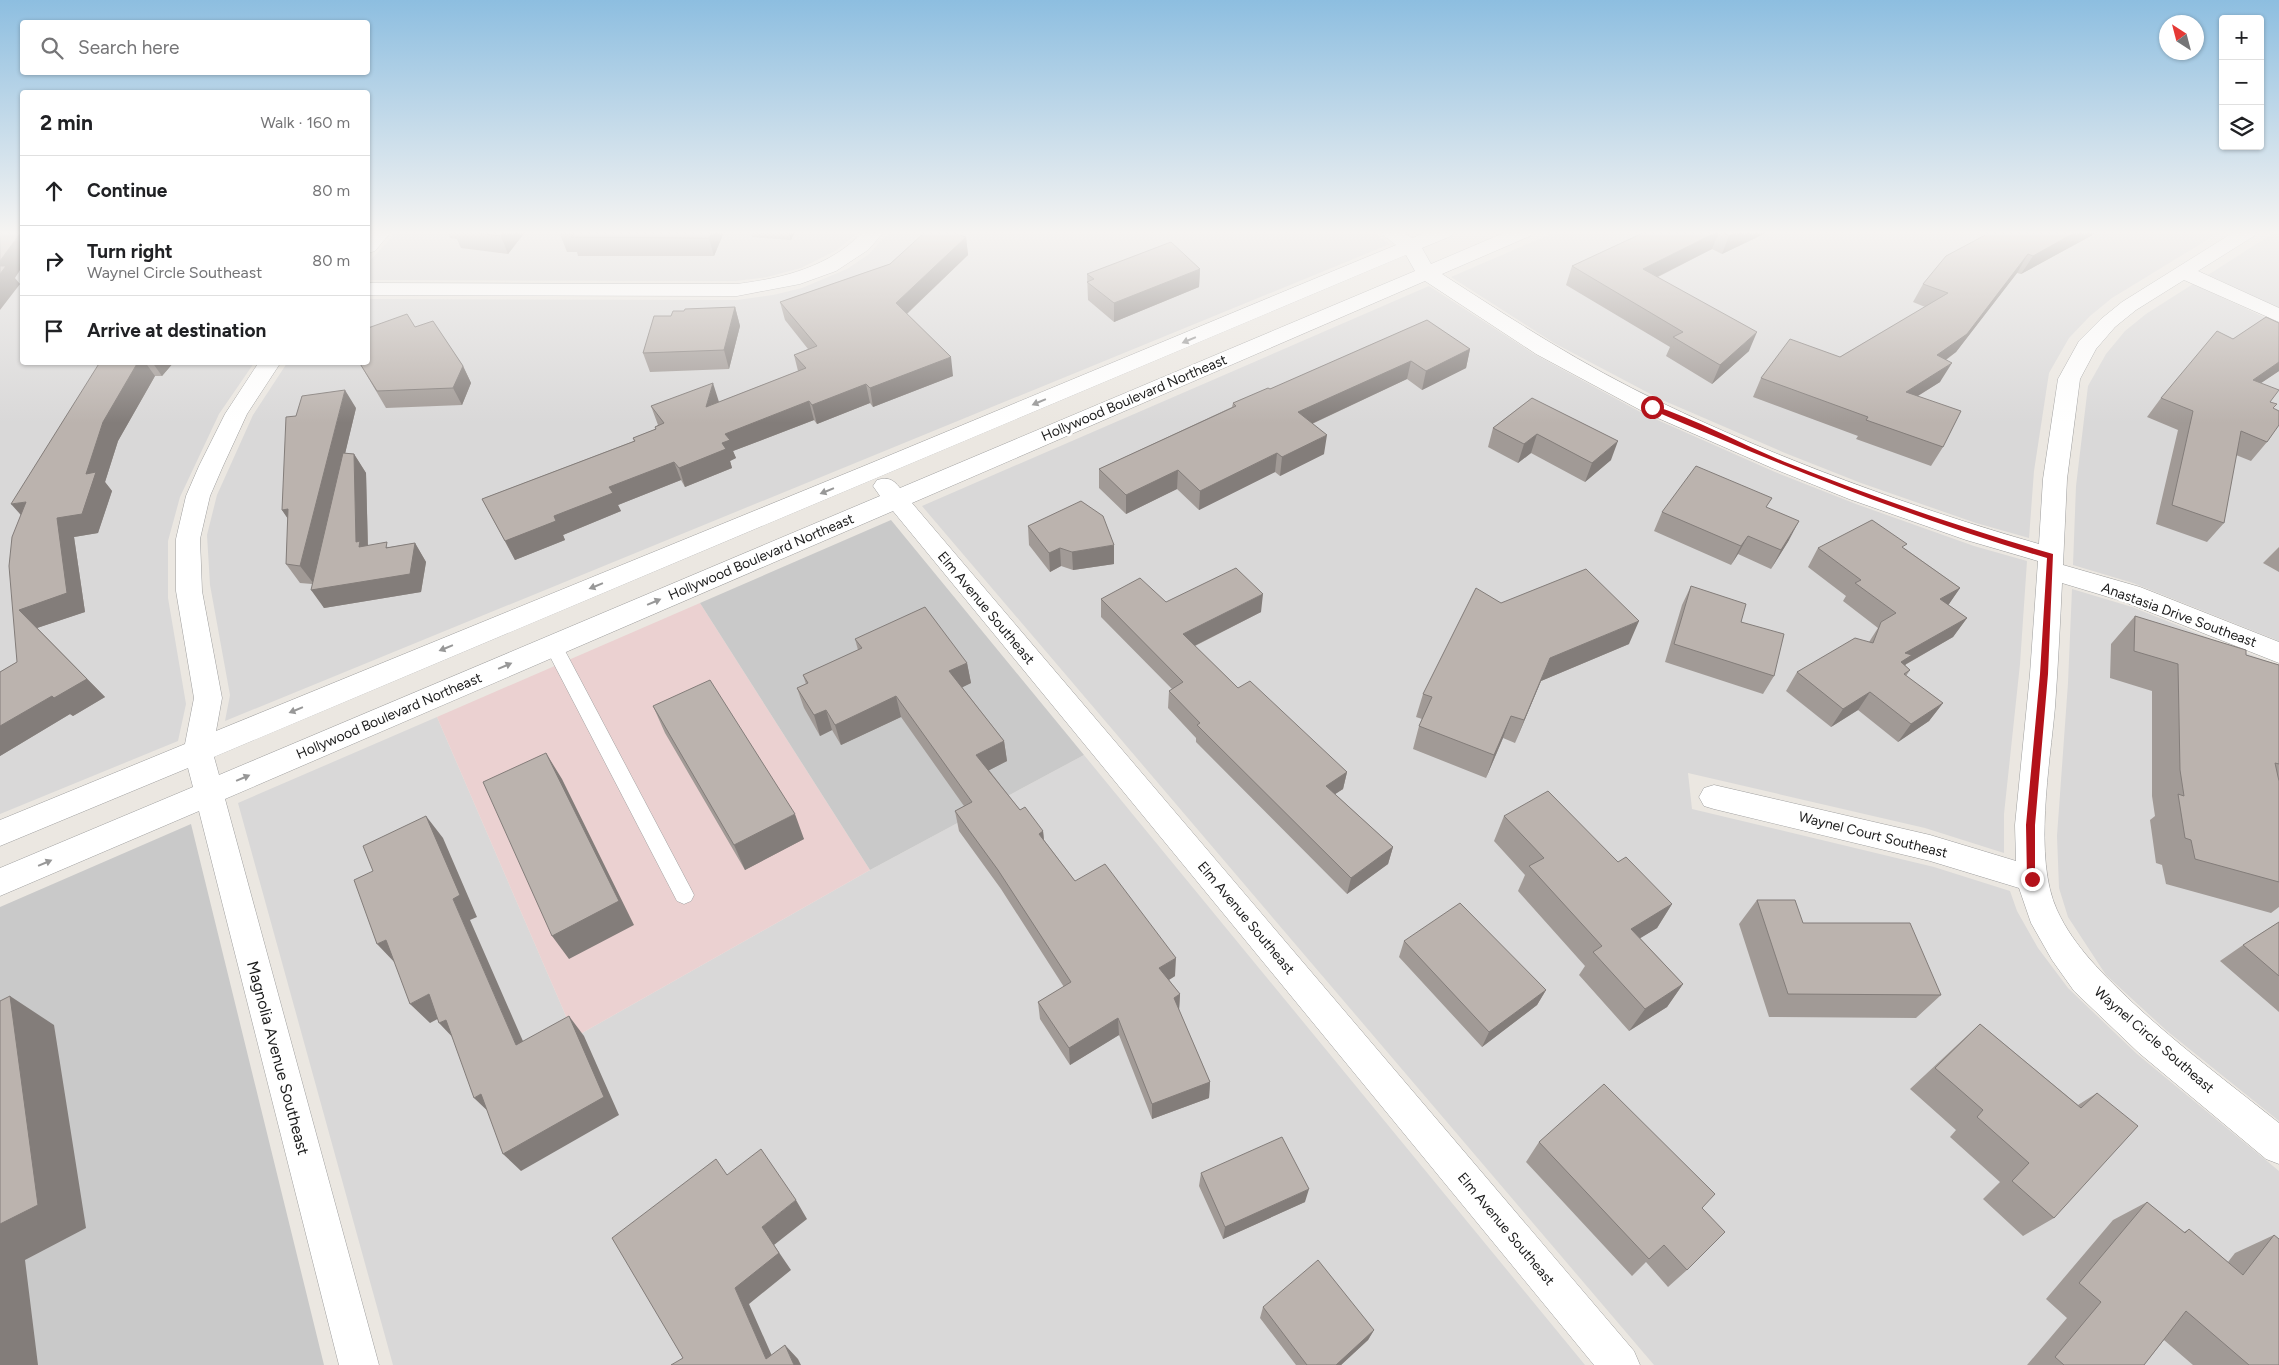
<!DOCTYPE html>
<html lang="en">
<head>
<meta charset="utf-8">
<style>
  body { margin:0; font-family:Figtree,sans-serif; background:#f2f2f2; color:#202124 }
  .controls { position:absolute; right:15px; top:15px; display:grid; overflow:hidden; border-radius:5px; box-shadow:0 1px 4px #0004 }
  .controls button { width:45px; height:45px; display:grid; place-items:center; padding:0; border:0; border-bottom:1px solid #e0e0e0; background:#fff; color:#202124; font:25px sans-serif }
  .compass { position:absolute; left:2159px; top:15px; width:45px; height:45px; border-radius:50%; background:#fff; box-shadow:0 1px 4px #0004; rotate:324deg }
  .stop { position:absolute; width:15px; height:15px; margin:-11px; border:4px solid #b3121a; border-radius:50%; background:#fff }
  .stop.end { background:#b3121a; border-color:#fff; box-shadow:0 1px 5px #0008 }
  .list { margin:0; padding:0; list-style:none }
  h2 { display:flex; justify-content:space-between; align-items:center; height:65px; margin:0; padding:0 20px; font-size:21px }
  h2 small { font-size:16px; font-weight:400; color:#757577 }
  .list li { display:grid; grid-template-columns:32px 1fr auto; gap:15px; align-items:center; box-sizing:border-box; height:70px; padding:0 20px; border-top:1px solid #e0e0e0 }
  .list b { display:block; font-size:19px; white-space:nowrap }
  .list p { margin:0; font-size:16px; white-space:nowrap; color:#757577 }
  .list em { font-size:16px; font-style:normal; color:#757577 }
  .icon { flex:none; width:28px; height:28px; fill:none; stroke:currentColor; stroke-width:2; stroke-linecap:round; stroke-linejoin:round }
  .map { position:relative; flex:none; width:2279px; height:1365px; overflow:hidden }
  .search { position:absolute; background:#fff; box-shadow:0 1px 4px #0004; left:20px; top:20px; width:350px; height:55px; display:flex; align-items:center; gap:12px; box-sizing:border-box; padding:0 18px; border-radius:5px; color:#757577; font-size:19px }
  .panel { position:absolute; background:#fff; box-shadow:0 1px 4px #0004; left:20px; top:90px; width:350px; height:275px; border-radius:5px }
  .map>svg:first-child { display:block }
  .residential { fill:#d9d8d8 }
  .commercial { fill:#ebd1d1 }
  .religious { fill:#c9c9c9 }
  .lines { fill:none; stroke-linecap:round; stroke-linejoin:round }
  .service-casing { stroke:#9f9f9f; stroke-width:1 }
  .minor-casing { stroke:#9f9f9f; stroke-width:1 }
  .service { fill:#fff; fill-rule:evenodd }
  .minor { fill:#fff; fill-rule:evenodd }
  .wall { fill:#a19a96 }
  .shaded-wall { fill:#837d7a }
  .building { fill:#bbb3ae; stroke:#837d7a }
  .oneway { fill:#989898 }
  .route { fill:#b3121a }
  .labels { text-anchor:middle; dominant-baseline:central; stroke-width:5; stroke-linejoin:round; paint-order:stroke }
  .street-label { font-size:14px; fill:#1b1b1b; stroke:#fff }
  .near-street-label { font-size:16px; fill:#1b1b1b; stroke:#fff }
</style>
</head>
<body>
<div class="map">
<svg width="2279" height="1365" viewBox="0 0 2279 1365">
  <rect width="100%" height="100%" fill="#ebe7e1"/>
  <path class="residential" d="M0,232H22V362L254,363L219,414L180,497L168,541V598L186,704L178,741L0,814Z
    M396,232H858L837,250L801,268L767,277L736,281L368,280V263Z
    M889,232H1373L1390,244L225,721L230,695L210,585L207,535L217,495L253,415L287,363L368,362V299L737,300L773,295L802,288L847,269L869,254Z
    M1555,232H2220L2112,298L2090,316L2069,338L2049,373L2034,471L2029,538L1976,523L1861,483L1785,453L1660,399L1554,343L1451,277Z
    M2275,232H2279V308L2208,275Z
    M2193,284L2279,324V641L2133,583L2073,565L2076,486L2088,386L2106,354L2125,331L2146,314Z
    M1429,286L1534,354L1644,414L1775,472L1856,504L1974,546L2027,561L2020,664L2004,814V853L1925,828L1688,773L1692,809L1934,867L2010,891L2017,911L2038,948L2068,988L2137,1054L2279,1171V1365H1654L922,506Z
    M2072,589L2132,607L2279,666V1121L2167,1031L2106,975L2068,917L2059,888L2057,836L2068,683Z
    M437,717L575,1037L870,870L1084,755L1585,1365H393L238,803Z"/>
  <path class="commercial" d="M700,603L870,870L575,1037L437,717Z"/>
  <path class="religious" d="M891,520L1084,755L870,870L700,603Z
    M191,824L324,1365H0V907Z"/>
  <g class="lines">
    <defs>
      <path id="service" d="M553,639L559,640L562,645L691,889L694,895L691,901L684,904L677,901L544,645L547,640Z"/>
      <path id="minor" d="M371,232H391L375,251L368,253V236Z
        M863,232H884L868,250L836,271L800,284L737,296L368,295V283L737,284C784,278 829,267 863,232Z
        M1379,232H1402L1412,238L1427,232H1454L1451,236L1422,248L1431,264L1506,232H1533L1530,236L1442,274C1513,320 1584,366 1660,402C1781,460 1910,507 2039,544L2043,479L2058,379L2079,341L2101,319L2122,302L2234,232H2257L2254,236L2198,271L2279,308V322L2184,280L2136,310L2115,327L2096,349L2080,379L2067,479L2063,565L2140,587L2279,642V663L2122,601L2062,583C2060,624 2058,666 2055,707C2050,764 2033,858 2057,910C2074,947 2104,975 2133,1003C2179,1046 2230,1084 2279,1123V1164L2266,1159L2139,1053L2074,991L2052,960L2031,923L2019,888L1930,861L1714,809L1704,806L1699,797L1704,788L1714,785L1930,835L2016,861L2015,825L2030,674L2038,561L1966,540L1849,499L1772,468L1644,412L1536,354L1425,281L912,503L1634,1351L1640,1365H1594L893,511L225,799L379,1365H339L199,811L0,896V868L193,787L188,768L0,846V820L185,744L194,698L176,591V539L186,496L199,466L225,414L259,362H281L247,414L223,466L210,496L200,539L202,591L222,698L216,731L864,466L1396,245ZM1406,255L1415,271L900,488C893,479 888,477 877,480L873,486L880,496L219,775L214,757Z"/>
    </defs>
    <use href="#service" class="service-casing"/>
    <use href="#minor" class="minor-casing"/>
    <use href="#service" class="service"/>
    <use href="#minor" class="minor"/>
  </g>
  <path class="wall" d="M448,232H525L508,254L461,248L457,239L450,238Z
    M724,232L714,256H578L577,252H567L560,234Z
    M751,232H795L791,240L752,237Z
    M1645,232H1768L1722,254L1712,249L1658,277L1749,351L1712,384L1666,356L1670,347L1566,285L1572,266Z
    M1991,232H2098L2021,274L2017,273L1956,352L1946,360L1940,382L1918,396L1943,447L1931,466L1856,439L1858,436L1753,397L1761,378L1840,357L1925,307L1913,302L1923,284Z
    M966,237L968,255L907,314L953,376L873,407L870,403L817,424L814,420L733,451L736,458L730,461L732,468L685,487L681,480L618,505L621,511L563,535L565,540L515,560L482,499L634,441L633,438L656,429L655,427L658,425L651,406L719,402L798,371L794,355L808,349L785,320L780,302L890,264Z
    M1200,269L1199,287L1114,322L1088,300L1087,274Z
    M735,307L740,326L729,369L650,372L643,353L671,316L684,311Z
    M2279,323V371L2261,383L2273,408L2267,442L2251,461L2236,455L2224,523L2207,542L2156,524L2178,430L2147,417L2161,398L2233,339Z
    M415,327L463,366L471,383L462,405L386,408L359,362H368Z
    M1470,349L1466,368L1422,390L1407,379L1312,424L1324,454L1280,476L1275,472L1199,510L1177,489L1126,514L1099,488V469L1232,407L1233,403L1270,389Z
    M100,362H174L162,376H155L118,441L105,482L112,491L98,533L74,537L85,612L37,628L105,697L73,716L70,714L0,756V672L17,662Z
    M1532,398L1611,460L1585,482L1531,453L1518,463L1488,447L1493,428Z
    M356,408L345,453L354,454L366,473L368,546L390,547L415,543L426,562L421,592L324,608L312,584L300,583L286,564L288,519L282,510Z
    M1767,508L1789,540L1771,569L1738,554L1731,565L1654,531L1662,512Z
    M1028,526L1114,564L1073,570L1061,566L1050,572L1029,545Z
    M2279,547V572L2263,563Z
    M1818,548H1904L1960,588L1948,605L1967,618L1953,637L1905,665L1910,670L1906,676L1943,703L1929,721L1898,742L1858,710L1831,727L1786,691L1797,672L1869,642L1878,628L1843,601L1846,596L1808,567Z
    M1691,586L1741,622L1774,676L1763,694L1665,662L1682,605Z
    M1101,599L1261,612L1195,646L1238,688L1347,772L1343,789L1335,794L1393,847L1388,864L1347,894L1196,742V738L1168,708L1169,691L1172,689L1101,617Z
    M1501,603L1629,644L1541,681L1515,743L1503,738L1486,778L1413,749L1419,726L1422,719L1416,717L1423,694Z
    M2135,616L2246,655L2279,665V907L2271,913L2166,884L2162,865L2156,863L2150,820L2155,816L2152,796V691L2110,678L2111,644Z
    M855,639L967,663L971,683L962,687L1004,741L1007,761L989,770L1020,810L1043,831L1044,840L1075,881L1175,976L1169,980L1180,994L1179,1010L1210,1082L1209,1098L1152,1119L1119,1035L1070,1065L1040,1019L1038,1002L1064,987L1001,889L959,831L955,811L964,806L901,717L841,745L832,730L820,736L804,708L797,688L806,684L803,675L858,650Z
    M653,706L804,839L745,870L665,733Z
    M1504,816L1618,862L1672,904L1657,928L1640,938L1683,984L1667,1007L1629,1031L1579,975L1585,966L1518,891L1525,875L1494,841Z
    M1757,900L1941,995L1916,1018L1769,1017L1739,924Z
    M2279,922V1012L2220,961L2243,945Z
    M1404,941L1546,990L1537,1005L1482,1047L1399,957Z
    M1980,1024L2078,1105L2097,1093L2054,1218L2023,1236L1983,1199L2000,1182L1950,1137L1956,1130L1910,1089L1955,1047Z
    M1539,1142L1702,1208L1687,1270L1668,1287L1646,1262L1632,1276L1526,1162Z
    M1201,1173L1305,1202L1223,1239L1199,1186Z
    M2147,1202L2184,1232L2189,1229L2228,1262L2235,1253L2274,1235L2279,1365H2193L2164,1340L2144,1365H2027L2067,1318L2046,1299L2113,1220Z
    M1263,1307L1374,1330L1368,1340L1341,1365H1296L1260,1318Z"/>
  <path class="shaded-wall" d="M21,232H22V267L15,278L20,284L0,310V261Z
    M503,232H525L508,254L501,236Z
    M712,232H724L714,256L709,238Z
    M789,232H795L791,240Z
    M1717,232H1719L1712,249L1637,287L1643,269Z
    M1738,232H1768L1722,254L1729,236Z
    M2076,232H2098L2021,274L2033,256Z
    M966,237L968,255L899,321L896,303Z
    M2028,254L2017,273L1956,352L1926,374L1937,355Z
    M1200,269L1199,287L1114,322V303Z
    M735,307L740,326L729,369L724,350Z
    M1757,332L1749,351L1712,384L1720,365Z
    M1470,349L1466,368L1422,390L1426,371Z
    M951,357L953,376L873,407L870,388Z
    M1411,361L1407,379L1296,431L1298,412Z
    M138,362H145L155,376L118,441L105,482L112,491L98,533L74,537L85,612L37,628L105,697L73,716L70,714L0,756V726L52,696L19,610L57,518L86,474L103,422Z
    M152,362H174L162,376Z
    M2279,362V371L2237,399L2253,380Z
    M1952,363L1940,382L1895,410L1906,392Z
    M463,366L471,383L462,405L453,388Z
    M713,383L719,402L706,407Z
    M866,384L870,403L817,424L812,405Z
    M345,390L356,408L314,584L300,566Z
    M809,401L814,420L733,451L736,458L730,461L732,468L685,487L679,468L725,434Z
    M1537,434L1531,453L1518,463L1524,444Z
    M1327,435L1324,454L1280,476L1282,457Z
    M1618,441L1611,460L1585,482L1592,463Z
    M1277,453L1275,472L1199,510L1200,491Z
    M354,454L366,473L368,553L371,566L356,542Z
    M674,462L681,480L618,505L621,511L563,535L565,540L515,560L505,541L609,487Z
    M1178,470L1177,489L1126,514V495Z
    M26,502L28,523L11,504Z
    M288,509L295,529L282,510Z
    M1799,521L1789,540L1771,569L1781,550Z
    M1748,536L1738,554L1731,565L1741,546Z
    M415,543L426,562L421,592L324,608L311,590Z
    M1114,545V564L1073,570L1072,552Z
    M1060,548L1061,566L1050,572L1049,553Z
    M1960,588L1947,607L1940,599Z
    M1263,594L1261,612L1182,652L1183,634Z
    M1967,618L1953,637L1906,664L1899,674L1888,680L1905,653Z
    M1639,621L1629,644L1541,681L1515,743L1524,720L1550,658Z
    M967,663L971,683L953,692L949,671Z
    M1870,692L1858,710L1831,727L1843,709Z
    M896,696L901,717L841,745L835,725Z
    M1943,703L1929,721L1898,742L1911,724Z
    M826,710L832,730L820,736L814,715Z
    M1511,716L1503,738L1486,778L1494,755Z
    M1004,741L1007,761L980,775L976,755Z
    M546,753L562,779L634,925L569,959L552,936Z
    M1347,772L1343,789L1323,802L1326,786Z
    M795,814L804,839L745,870L734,845Z
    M426,816L443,838L477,917L470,920L533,1064L516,1045L453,899Z
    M1043,831L1045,851L1039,834Z
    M1393,847L1388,864L1347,894L1351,878Z
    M1672,904L1657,928L1616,953L1631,929Z
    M386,940L397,965L377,944Z
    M1176,958L1175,976L1159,986V968Z
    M1683,984L1667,1007L1629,1031L1645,1009Z
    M1546,990L1537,1005L1482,1047L1489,1032Z
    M429,994L447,1014L430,1023L410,1004Z
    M1180,994L1179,1011L1174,998Z
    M10,996L54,1025L86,1228L25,1260L38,1365H0V1224Z
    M569,1016L584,1036L619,1115L521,1171L503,1154Z
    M1118,1018L1119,1035L1070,1065L1069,1048Z
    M446,1020L458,1043L439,1023Z
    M1210,1082L1209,1098L1152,1119V1104Z
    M481,1094L493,1116L474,1098Z
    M1309,1189L1305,1202L1223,1239L1225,1227Z
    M796,1200L807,1219L774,1245L791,1270L749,1304L776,1365L766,1359L735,1288L762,1227Z
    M1374,1330L1368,1340L1341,1365H1336Z
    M785,1345L798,1359L801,1365H794Z"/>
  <path class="building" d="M0,232H21L0,261Z
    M470,232H503L501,236Z
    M561,232H712L709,238L571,237L574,234H560Z
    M925,232H951L966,237L896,303L951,357L870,388L866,384L812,405L809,401L725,434L730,440L722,443L726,449L679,468L674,462L609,487L613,493L554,516L556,521L505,541L482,499L635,441L633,438L656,429L655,427L664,423L651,406L713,383L706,407L806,368L794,355L817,346L780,302L890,264Z
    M1645,232H1717L1643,269L1757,332L1720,365L1673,337L1683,332L1572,266Z
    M1722,232H1738L1729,236Z
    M1991,232H2076L2033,256L2028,254L1967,334L1937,355L1952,363L1906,392L1961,411L1943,447L1866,420L1868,417L1761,378L1790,339L1840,357L1948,293L1923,284L1946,256Z
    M1171,242L1200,269L1114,303L1087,282L1094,279L1087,274Z
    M0,266H6L0,274Z
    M735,307L724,350L643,353L654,316H671L673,311H684L685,309Z
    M407,314L415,327L433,321L463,366L453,388L377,391L359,362H368V328Z
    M2266,317L2279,323V362L2253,380L2279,390L2270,402L2277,404L2273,408L2279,411V425L2267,442L2241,431L2224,523L2172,505L2193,411L2161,398L2217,331L2233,339Z
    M1427,320L1470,349L1426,371L1411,361L1298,412L1327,435L1282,457L1277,453L1200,491L1178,470L1126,495L1099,469L1236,406L1233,403L1268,388L1270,389Z
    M100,362H138L103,422L86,474L96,472L82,514L57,518L67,593L19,610L87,679L54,698L52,696L0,726V672L17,662L9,566L12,537L26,502L11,504Z
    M345,390L300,566L286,564L288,509L282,510L286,417L296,416L302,396Z
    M1532,398L1618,441L1592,463L1537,434L1524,444L1493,428Z
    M343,453L354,454L356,542L360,541L359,547L387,542L386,548L415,543L410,574L311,590Z
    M1696,466L1772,498L1766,507L1799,521L1781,550L1748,536L1741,546L1662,512Z
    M1081,501L1103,516L1114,545L1072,552L1060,548L1049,553L1028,526Z
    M1872,520L1907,544L1902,547L1960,588L1940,599L1967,618L1905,653L1912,655L1901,662L1910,670L1904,674L1943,703L1911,724L1870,692L1843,709L1797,672L1855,638L1873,643L1881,622L1896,613L1855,583L1861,580L1818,548Z
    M1236,568L1263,594L1183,634L1238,688L1250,681L1347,772L1326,786L1393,847L1351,878L1197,725L1200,723L1169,691L1183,682L1101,599L1140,578L1166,602Z
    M1586,569L1639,621L1550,658L1524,720L1511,716L1494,755L1419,726L1432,697L1423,694L1476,588L1501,603Z
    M1691,586L1746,604L1741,622L1784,634L1774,676L1674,644Z
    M925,607L967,663L949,671L1004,741L976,755L1020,810L1025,807L1043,831L1039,834L1075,881L1105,864L1176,958L1159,968L1180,994L1174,998L1210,1082L1152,1104L1118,1018L1069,1048L1038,1002L1071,982L998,870L955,811L972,802L896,696L835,725L826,710L814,715L797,688L808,683L803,675L862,648L855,639Z
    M2135,616L2246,650V655L2279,665V764L2275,763L2279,781V882L2195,859L2191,840L2185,838L2178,794L2184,796L2180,770L2178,664L2134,651Z
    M710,680L795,814L734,845L653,706Z
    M546,753L619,901L552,936L483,782Z
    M1548,791L1618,862L1626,857L1672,904L1631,929L1683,984L1645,1009L1593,952L1602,946L1529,866L1544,858L1504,816Z
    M426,816L460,895L453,899L516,1045L569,1016L604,1097L503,1154L481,1094L474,1098L446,1020L439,1023L429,994L410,1004L386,940L377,944L354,880L373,871L363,846Z
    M1757,900H1795L1803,923H1910L1941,995L1788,994Z
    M1460,903L1546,990L1489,1032L1404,941Z
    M2279,922V976L2243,945Z
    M10,996L38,1205L0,1224V1001Z
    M1980,1024L2081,1108L2097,1093L2138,1126L2054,1218L2012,1181L2029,1163L1977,1117L1983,1110L1935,1068Z
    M1604,1084L1715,1194L1702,1208L1725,1232L1687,1270L1664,1245L1649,1259L1539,1142Z
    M1282,1137L1309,1189L1225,1227L1201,1173Z
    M761,1149L796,1200L762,1227L779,1253L735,1288L766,1359L785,1345L794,1365H671L683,1358L612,1238L716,1159L727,1175Z
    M2147,1202L2185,1233L2189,1229L2243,1275L2274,1235L2279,1239V1365H2249L2186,1311L2144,1365H2064L2055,1357L2101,1302L2079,1283Z
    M1318,1260L1374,1330L1336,1365H1307L1263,1307Z"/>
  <defs><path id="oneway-solid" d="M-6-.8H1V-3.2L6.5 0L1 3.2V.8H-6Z" transform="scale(1.25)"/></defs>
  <g class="oneway">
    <use href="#oneway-solid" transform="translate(1189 340) rotate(157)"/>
    <use href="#oneway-solid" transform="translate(1039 402) rotate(157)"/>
    <use href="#oneway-solid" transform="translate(827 491) rotate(158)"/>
    <use href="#oneway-solid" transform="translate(596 586) rotate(158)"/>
    <use href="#oneway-solid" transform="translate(654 602) rotate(-23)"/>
    <use href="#oneway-solid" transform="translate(446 648) rotate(158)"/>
    <use href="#oneway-solid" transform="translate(505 666) rotate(-23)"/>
    <use href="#oneway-solid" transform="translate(296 710) rotate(158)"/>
    <use href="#oneway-solid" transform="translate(243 778) rotate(-23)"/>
    <use href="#oneway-solid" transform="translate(45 863) rotate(-23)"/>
  </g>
  <linearGradient id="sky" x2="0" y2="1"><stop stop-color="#8dbee0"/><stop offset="0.55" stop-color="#f6f4f2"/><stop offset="1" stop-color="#f6f4f2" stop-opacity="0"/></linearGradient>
  <rect width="2279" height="423" fill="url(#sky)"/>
  <path class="route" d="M1652,405C1698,420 1741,444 1785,462C1873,497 1962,528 2053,554L2048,674L2035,825V882H2028L2027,879L2026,825L2040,674L2047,558C1911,518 1780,465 1650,409V406Z"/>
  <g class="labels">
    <g class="street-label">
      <text transform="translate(1134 398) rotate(-23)">Hollywood Boulevard Northeast</text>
      <text transform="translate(761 557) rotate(-23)">Hollywood Boulevard Northeast</text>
      <text transform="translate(986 608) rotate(50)">Elm Avenue Southeast</text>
      <text transform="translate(2179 615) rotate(20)">Anastasia Drive Southeast</text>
      <text transform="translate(389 716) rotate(-23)">Hollywood Boulevard Northeast</text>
      <text transform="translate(1873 835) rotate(14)">Waynel Court Southeast</text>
      <text transform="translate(1246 918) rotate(50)">Elm Avenue Southeast</text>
      <text transform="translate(2154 1040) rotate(41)">Waynel Circle Southeast</text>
      <text transform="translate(1506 1229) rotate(50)">Elm Avenue Southeast</text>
    </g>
    <g class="near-street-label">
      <text transform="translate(278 1058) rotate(75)">Magnolia Avenue Southeast</text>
    </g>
  </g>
</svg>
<div class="controls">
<button>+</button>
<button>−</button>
<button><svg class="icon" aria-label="layers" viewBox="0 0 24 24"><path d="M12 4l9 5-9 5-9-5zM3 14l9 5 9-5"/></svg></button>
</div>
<svg class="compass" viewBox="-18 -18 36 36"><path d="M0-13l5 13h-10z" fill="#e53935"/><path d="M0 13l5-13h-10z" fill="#757577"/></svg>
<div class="stop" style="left:1652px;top:407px"></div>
<div class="stop end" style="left:2032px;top:879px"></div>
<div class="search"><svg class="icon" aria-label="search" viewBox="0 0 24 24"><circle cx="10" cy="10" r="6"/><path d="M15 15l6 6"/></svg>Search here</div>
<section class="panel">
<h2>2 min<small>Walk · 160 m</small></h2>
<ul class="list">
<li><svg class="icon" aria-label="ahead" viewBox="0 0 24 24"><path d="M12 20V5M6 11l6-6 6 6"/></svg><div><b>Continue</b></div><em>80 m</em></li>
<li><svg class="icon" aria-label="right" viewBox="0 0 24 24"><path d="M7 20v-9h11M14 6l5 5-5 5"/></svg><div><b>Turn right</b><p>Waynel Circle Southeast</p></div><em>80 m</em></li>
<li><svg class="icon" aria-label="arrive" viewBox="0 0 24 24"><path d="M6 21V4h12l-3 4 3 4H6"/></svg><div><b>Arrive at destination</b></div></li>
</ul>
</section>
</div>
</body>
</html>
